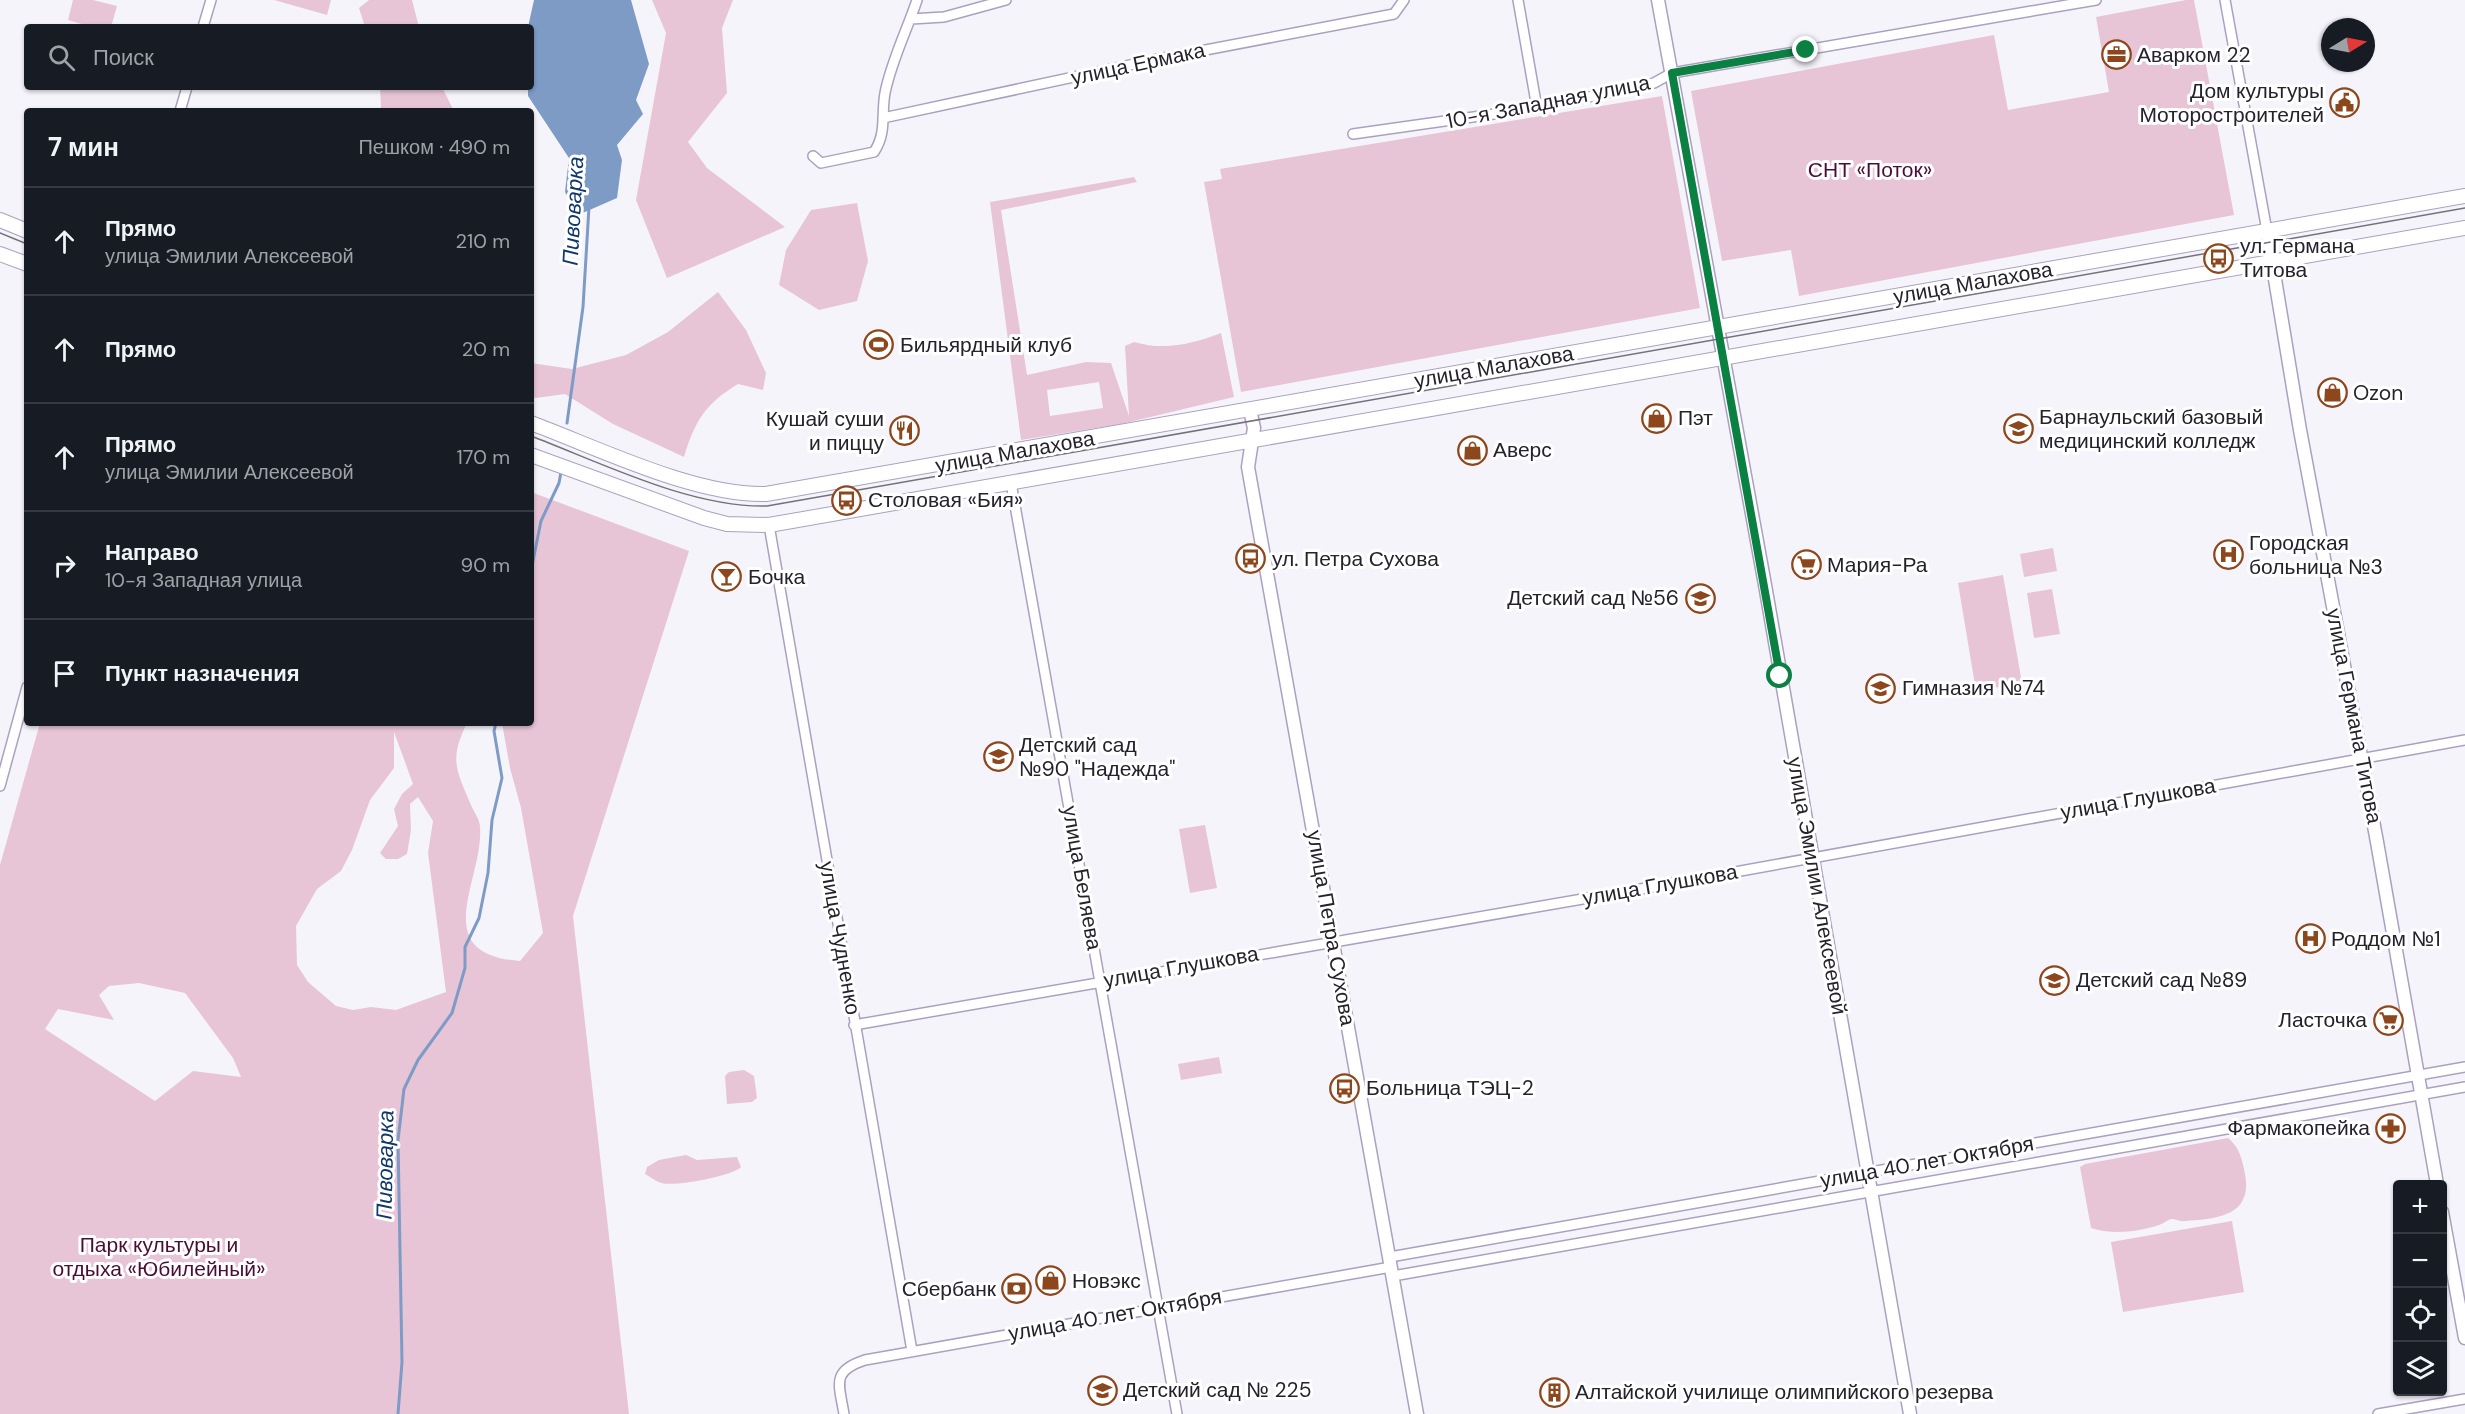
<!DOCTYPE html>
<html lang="ru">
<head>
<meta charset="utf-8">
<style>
  body { margin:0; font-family:"DM Sans",sans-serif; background:#20242c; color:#f1f3f6 }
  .controls { position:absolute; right:18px; bottom:18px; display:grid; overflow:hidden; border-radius:6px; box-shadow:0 2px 4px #0004 }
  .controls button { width:54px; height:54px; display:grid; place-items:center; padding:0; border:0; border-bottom:2px solid #363941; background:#171b24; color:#f1f3f6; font:30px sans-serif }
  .compass { position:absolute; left:2321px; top:18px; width:54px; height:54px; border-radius:50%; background:#171b24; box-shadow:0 2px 4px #0004; rotate:80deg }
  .stop { position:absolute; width:18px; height:18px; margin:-14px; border:4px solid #0b8043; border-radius:50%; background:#fff }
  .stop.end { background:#0b8043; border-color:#fff; box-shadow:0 2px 6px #0008 }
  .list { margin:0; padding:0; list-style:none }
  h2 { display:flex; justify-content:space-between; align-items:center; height:78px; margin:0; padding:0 24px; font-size:26px }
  h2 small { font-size:20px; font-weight:400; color:#9ea1a6 }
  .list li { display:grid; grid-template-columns:39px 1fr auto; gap:18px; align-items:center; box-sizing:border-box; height:108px; padding:0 24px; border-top:2px solid #363941 }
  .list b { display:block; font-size:22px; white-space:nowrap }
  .list p { margin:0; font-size:20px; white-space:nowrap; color:#9ea1a6 }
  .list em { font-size:20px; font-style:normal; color:#9ea1a6 }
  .icon { flex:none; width:33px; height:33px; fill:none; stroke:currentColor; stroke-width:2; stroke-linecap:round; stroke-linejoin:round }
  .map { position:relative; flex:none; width:2465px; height:1414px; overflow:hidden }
  .search { position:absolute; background:#171b24; box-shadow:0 2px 4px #0004; left:24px; top:24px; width:510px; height:66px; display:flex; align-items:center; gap:15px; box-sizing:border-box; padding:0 21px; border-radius:6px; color:#9ea1a6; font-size:22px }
  .panel { position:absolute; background:#171b24; box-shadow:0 2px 4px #0004; left:24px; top:108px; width:510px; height:618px; border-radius:6px }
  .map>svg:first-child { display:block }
  .green { fill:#e7c5d7; fill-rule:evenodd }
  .water { fill:#7e9bc6 }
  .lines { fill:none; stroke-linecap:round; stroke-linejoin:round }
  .stream { stroke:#7e9bc6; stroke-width:3 }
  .street-casing { stroke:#aba1bf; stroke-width:12 }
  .secondary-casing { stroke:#aba1bf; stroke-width:15 }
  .primary-casing { stroke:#aba1bf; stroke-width:16 }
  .street { stroke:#fff; stroke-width:9 }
  .secondary { stroke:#fff; stroke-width:12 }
  .primary { stroke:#fff; stroke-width:14 }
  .tram { stroke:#74717b; stroke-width:1.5 }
  .route { stroke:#0b8043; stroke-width:8 }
  .labels { text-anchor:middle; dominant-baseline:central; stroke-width:6; stroke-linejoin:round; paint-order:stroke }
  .poi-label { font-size:21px; fill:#25212d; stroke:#fff; text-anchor:start }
  .street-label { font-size:21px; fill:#25212d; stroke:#fff }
  .park-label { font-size:21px; fill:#490d36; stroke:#fff }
  .water-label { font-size:22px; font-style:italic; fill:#11386d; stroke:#fff }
</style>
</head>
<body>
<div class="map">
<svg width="2465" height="1414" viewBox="0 0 2465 1414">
  <rect width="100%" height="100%" fill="#f6f4fb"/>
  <path class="green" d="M73,0H93L117,6L111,27H92L68,20Z
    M274,0H331L327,15Z
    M369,0H412L419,27H365L359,8Z
    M652,0H733L722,28L727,93L688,142L707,168L785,227L667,278L636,200L666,33Z
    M2186,0H2194L2234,215L1799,296L1791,250L1722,261L1691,91L1994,35L2008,110L2109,92L2096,17Z
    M380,87H442L454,111H377L381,107Z
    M1662,96L1700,308L1241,392L1204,182L1222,179L1220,169Z
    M1134,177L1137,182L1001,210L1027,375L1086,362L1111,363L1129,416L1125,346L1134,342C1165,351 1192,344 1221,333L1234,397L1121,424L1021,440L990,202ZM1099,382L1103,408L1050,416L1047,390Z
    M857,203L868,261L857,301L819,310L779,285L786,250L811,210Z
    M718,292L746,330L766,373L763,390L738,384C705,404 695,421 684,457L613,424L565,394L536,398L531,396V363L572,369L626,355L668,332Z
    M531,492L689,551L573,916L629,1414H0V865L40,723H467C449,760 456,769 471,805C474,812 480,820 480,827C484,880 426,954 520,961L543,933L521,808L510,768L502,723H531ZM394,732L413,784L402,794L394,809L398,826L380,853L386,859H398L407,854L411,830L410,804L418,797L433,821L428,853L446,992L396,1010L371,1007L353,1010L336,1006L308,982L297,965L296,926L317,889L341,871L352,850L370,800L394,768ZM139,983L185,993L233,1058L241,1077L193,1071L155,1101L45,1029L58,1009L114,1020L99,995L109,986Z
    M2053,548L2057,571L2024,577L2020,554Z
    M2003,575L2022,683L1976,691L1958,583Z
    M2052,589L2060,634L2034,638L2027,593Z
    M1205,825L1217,888L1190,893L1179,829Z
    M1219,1057L1222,1073L1181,1080L1178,1064Z
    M744,1070L754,1076L757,1098L752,1102L727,1104L725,1076L729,1072Z
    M2228,1138C2240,1148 2242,1159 2245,1174C2253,1216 2217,1219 2185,1221C2180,1222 2176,1219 2171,1219C2167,1220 2163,1224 2159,1225C2139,1232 2111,1235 2091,1228L2080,1167L2085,1164Z
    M686,1155L697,1160L737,1157L741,1167C732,1176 675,1187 662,1183C656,1182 651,1177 645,1174L647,1167L659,1160Z
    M2232,1221L2244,1292L2123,1312L2111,1242Z"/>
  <path class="water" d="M534,0H631L649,64L636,100L643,114L617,145L622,160L617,198L578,215L565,192L569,158L528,96V87H531V27H528Z"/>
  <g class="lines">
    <path class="stream" d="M567,423L583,307L589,207
      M531,571L541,521L559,483L561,472
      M398,1414L402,1362L398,1140L404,1089L418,1060L452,1013L465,968V947L479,918L488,873L492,820L502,778L494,731L496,723"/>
    <defs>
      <path id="street" d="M1518,0L1537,108
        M2225,0L2267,231
        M911,19L944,17L1006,0
        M203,27L211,0
        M180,111L187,87
        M883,118L1153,60L1394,14L1404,0
        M1353,134L1537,108L1654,83L1672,73L2096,0
        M813,156L821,163L874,152C887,133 881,114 885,93C891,62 907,30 917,0
        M1011,483L1177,1414
        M769,525L912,1351
        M0,786L27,687
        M854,1025L1652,887L2465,740
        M1390,1257L2465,1067
        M1393,1276L2465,1087
        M844,1414C839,1384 831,1371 865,1360L1391,1267
        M2378,1414L2465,1399"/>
      <path id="secondary" d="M1658,0L1765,585L1910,1414
        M2267,231L2300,430L2377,842L2437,1184
        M1250,410L1254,428L1248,467L1417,1414
        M2442,1212L2465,1338"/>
      <path id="primary" d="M0,220L27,231
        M0,254L27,264
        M531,423C598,448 695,496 766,494L2465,196
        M531,455L704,518L727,524L769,525L2465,228"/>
    </defs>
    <use href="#street" class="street-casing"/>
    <use href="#secondary" class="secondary-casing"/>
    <use href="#primary" class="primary-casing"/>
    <use href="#street" class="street"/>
    <use href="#secondary" class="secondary"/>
    <use href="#primary" class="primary"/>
    <path class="tram" d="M0,233L27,244
      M531,436C602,463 691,508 767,506L2465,208"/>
  </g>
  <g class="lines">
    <path class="route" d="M1780,676L1672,73L1806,50"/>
  </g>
  <defs>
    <symbol id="office-ring" viewBox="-11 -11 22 22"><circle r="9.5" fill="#fff" stroke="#8c471c" stroke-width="1.5"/><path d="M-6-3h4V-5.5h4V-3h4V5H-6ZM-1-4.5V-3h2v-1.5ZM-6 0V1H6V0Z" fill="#8c471c"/></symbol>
    <symbol id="civic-ring" viewBox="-11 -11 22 22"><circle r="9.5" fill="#fff" stroke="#8c471c" stroke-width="1.5"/><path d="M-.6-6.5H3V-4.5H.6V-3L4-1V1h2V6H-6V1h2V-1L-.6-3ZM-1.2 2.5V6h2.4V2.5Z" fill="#8c471c"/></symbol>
    <symbol id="bus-ring" viewBox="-11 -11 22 22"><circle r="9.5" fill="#fff" stroke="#8c471c" stroke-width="1.5"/><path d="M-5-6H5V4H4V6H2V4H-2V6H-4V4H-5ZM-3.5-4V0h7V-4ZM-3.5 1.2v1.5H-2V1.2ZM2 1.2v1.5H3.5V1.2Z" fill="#8c471c"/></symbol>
    <symbol id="stadium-ring" viewBox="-11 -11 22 22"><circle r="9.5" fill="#fff" stroke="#8c471c" stroke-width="1.5"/><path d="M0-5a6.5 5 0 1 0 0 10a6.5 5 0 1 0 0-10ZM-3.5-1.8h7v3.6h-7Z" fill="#8c471c"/></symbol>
    <symbol id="shop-ring" viewBox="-11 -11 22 22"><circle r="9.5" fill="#fff" stroke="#8c471c" stroke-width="1.5"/><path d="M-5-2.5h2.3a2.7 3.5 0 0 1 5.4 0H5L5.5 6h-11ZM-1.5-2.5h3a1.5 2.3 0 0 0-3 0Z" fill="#8c471c"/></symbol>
    <symbol id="university-ring" viewBox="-11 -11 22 22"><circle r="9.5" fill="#fff" stroke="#8c471c" stroke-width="1.5"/><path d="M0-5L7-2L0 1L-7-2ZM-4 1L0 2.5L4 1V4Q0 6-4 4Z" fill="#8c471c"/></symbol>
    <symbol id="restaurant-ring" viewBox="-11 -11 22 22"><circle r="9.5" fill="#fff" stroke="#8c471c" stroke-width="1.5"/><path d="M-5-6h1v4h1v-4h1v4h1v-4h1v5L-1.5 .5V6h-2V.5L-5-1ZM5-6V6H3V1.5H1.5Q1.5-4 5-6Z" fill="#8c471c"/></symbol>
    <symbol id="hospital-ring" viewBox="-11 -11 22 22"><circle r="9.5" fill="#fff" stroke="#8c471c" stroke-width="1.5"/><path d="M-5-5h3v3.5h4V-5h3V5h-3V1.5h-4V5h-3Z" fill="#8c471c"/></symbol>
    <symbol id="supermarket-ring" viewBox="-11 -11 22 22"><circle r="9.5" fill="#fff" stroke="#8c471c" stroke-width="1.5"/><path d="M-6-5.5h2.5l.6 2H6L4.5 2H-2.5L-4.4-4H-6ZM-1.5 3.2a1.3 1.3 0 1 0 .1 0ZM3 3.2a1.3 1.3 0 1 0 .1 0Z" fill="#8c471c"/></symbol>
    <symbol id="bar-ring" viewBox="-11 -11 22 22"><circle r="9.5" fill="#fff" stroke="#8c471c" stroke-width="1.5"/><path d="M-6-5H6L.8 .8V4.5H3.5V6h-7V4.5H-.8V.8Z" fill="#8c471c"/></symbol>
    <symbol id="school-ring" viewBox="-11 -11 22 22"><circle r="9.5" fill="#fff" stroke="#8c471c" stroke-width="1.5"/><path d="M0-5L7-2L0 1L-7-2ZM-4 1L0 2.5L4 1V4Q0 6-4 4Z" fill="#8c471c"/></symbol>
    <symbol id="pharmacy-ring" viewBox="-11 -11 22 22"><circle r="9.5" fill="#fff" stroke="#8c471c" stroke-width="1.5"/><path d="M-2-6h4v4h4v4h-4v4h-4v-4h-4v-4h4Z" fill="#8c471c"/></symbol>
    <symbol id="bank-ring" viewBox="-11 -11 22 22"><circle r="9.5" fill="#fff" stroke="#8c471c" stroke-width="1.5"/><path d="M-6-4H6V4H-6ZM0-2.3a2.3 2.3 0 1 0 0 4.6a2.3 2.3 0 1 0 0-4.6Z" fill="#8c471c"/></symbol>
    <symbol id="building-ring" viewBox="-11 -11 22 22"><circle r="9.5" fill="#fff" stroke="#8c471c" stroke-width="1.5"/><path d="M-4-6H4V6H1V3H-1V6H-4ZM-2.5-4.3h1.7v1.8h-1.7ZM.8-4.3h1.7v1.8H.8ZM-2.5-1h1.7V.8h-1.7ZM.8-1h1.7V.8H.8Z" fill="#8c471c"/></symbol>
  </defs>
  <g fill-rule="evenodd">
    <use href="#office-ring" x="2100" y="38" width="33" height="33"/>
    <use href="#civic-ring" x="2328" y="86" width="33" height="33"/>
    <use href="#bus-ring" x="2202" y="242" width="33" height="33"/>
    <use href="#stadium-ring" x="862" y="328" width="33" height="33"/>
    <use href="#shop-ring" x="2316" y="376" width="33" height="33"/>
    <use href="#shop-ring" x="1640" y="402" width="33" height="33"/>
    <use href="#university-ring" x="2002" y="412" width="33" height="33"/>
    <use href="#restaurant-ring" x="888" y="414" width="33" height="33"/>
    <use href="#shop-ring" x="1456" y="434" width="33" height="33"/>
    <use href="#bus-ring" x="830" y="484" width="33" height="33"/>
    <use href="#hospital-ring" x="2212" y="538" width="33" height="33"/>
    <use href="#bus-ring" x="1234" y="542" width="33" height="33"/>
    <use href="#supermarket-ring" x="1790" y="548" width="33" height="33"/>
    <use href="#bar-ring" x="710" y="560" width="33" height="33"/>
    <use href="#school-ring" x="1684" y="582" width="33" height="33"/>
    <use href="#school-ring" x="1864" y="672" width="33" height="33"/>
    <use href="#school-ring" x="982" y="740" width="33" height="33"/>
    <use href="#hospital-ring" x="2294" y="922" width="33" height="33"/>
    <use href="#school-ring" x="2038" y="964" width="33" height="33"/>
    <use href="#supermarket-ring" x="2372" y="1004" width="33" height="33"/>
    <use href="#bus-ring" x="1328" y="1072" width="33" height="33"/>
    <use href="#pharmacy-ring" x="2374" y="1112" width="33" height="33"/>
    <use href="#shop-ring" x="1034" y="1264" width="33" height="33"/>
    <use href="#bank-ring" x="1000" y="1272" width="33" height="33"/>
    <use href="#school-ring" x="1086" y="1374" width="33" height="33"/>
    <use href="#building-ring" x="1538" y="1376" width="33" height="33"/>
  </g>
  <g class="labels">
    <g class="poi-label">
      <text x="2137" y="55">Аварком 22</text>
      <text x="2324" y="91" text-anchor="end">Дом культуры<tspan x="2324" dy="24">Моторостроителей</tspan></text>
      <text x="2240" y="246">ул. Германа<tspan x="2240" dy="24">Титова</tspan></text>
      <text x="900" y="345">Бильярдный клуб</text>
      <text x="2353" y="393">Ozon</text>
      <text x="2039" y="417">Барнаульский базовый<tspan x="2039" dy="24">медицинский колледж</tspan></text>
      <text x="1678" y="418">Пэт</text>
      <text x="884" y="419" text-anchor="end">Кушай суши<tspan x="884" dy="24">и пиццу</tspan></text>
      <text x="1493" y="450">Аверс</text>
      <text x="868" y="500">Столовая «Бия»</text>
      <text x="2249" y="543">Городская<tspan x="2249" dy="24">больница №3</tspan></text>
      <text x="1272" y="559">ул. Петра Сухова</text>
      <text x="1827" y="565">Мария-Ра</text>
      <text x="748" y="577">Бочка</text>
      <text x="1679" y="598" text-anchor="end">Детский сад №56</text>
      <text x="1902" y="688">Гимназия №74</text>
      <text x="1019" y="745">Детский сад<tspan x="1019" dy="24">№90 "Надежда"</tspan></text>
      <text x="2331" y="939">Роддом №1</text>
      <text x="2076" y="980">Детский сад №89</text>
      <text x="2367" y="1020" text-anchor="end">Ласточка</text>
      <text x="1366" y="1088">Больница ТЭЦ-2</text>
      <text x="2370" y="1128" text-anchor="end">Фармакопейка</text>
      <text x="1072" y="1281">Новэкс</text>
      <text x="996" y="1289" text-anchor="end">Сбербанк</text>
      <text x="1123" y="1390">Детский сад № 225</text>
      <text x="1575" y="1392">Алтайской училище олимпийского резерва</text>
    </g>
    <g class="street-label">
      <text transform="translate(1138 64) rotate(-12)">улица Ермака</text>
      <text transform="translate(1548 102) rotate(-11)">10-я Западная улица</text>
      <text transform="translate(1973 283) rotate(-10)">улица Малахова</text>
      <text transform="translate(1494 367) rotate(-10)">улица Малахова</text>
      <text transform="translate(1015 452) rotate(-10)">улица Малахова</text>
      <text transform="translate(2354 716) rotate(79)">улица Германа Титова</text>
      <text transform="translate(2138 799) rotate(-10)">улица Глушкова</text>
      <text transform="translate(1082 878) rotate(80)">улица Беляева</text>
      <text transform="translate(1660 885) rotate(-10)">улица Глушкова</text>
      <text transform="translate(1817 886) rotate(80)">улица Эмилии Алексеевой</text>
      <text transform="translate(1331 928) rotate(80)">улица Петра Сухова</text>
      <text transform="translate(840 938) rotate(80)">улица Чудненко</text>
      <text transform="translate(1181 967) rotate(-10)">улица Глушкова</text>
      <text transform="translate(1927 1162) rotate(-10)">улица 40 лет Октября</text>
      <text transform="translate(1115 1315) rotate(-10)">улица 40 лет Октября</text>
    </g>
    <g class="park-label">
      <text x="1870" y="170">СНТ «Поток»</text>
      <text x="159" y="1245">Парк культуры и<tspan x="159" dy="24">отдыха «Юбилейный»</tspan></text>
    </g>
    <g class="water-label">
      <text transform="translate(573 211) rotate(-87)">Пивоварка</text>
      <text transform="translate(385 1165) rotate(-89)">Пивоварка</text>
    </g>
  </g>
</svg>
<div class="controls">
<button>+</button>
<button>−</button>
<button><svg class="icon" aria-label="locate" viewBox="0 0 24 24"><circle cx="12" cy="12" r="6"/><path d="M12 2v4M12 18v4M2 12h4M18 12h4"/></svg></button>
<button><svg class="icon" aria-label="layers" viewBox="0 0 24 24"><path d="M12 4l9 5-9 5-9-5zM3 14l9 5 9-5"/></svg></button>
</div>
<svg class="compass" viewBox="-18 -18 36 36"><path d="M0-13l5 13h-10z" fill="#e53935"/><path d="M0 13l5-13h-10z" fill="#9ea1a6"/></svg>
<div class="stop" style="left:1780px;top:676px"></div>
<div class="stop end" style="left:1806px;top:50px"></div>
<div class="search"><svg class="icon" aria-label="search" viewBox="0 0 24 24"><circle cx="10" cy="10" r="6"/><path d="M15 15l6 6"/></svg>Поиск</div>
<section class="panel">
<h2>7 мин<small>Пешком · 490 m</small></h2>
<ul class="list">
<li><svg class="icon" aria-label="ahead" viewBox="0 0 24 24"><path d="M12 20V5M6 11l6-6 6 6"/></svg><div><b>Прямо</b><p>улица Эмилии Алексеевой</p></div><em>210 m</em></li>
<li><svg class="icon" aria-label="ahead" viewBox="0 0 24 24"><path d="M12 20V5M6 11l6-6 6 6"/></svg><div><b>Прямо</b></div><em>20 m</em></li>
<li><svg class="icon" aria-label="ahead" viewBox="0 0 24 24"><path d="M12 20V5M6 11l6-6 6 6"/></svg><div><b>Прямо</b><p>улица Эмилии Алексеевой</p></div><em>170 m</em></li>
<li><svg class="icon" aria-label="right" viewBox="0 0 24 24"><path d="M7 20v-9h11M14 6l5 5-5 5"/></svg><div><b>Направо</b><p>10-я Западная улица</p></div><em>90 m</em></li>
<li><svg class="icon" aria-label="arrive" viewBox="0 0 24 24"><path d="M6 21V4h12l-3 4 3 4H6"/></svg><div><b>Пункт назначения</b></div></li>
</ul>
</section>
</div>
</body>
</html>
